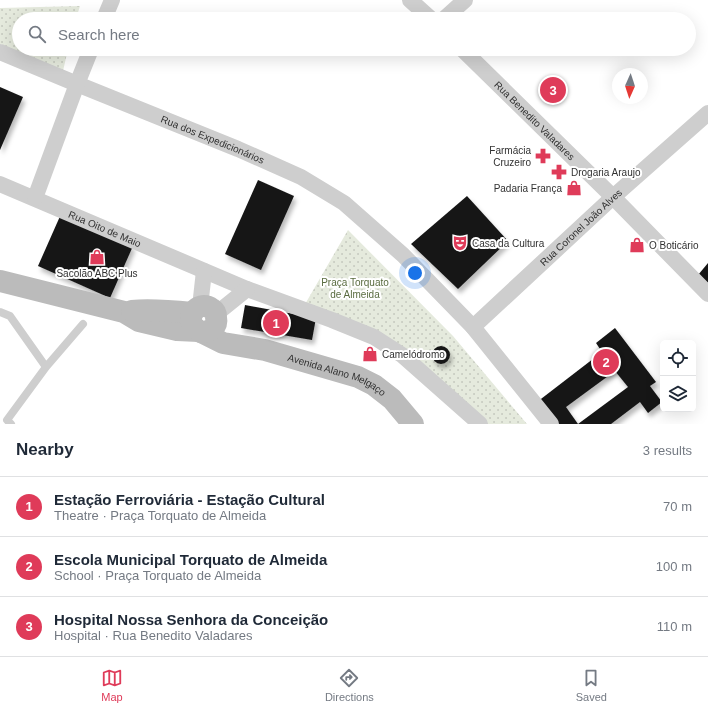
<!DOCTYPE html>
<html lang="en">
<head>
<meta charset="utf-8">
<style>
  body { margin:0; font-family:Helvetica,sans-serif; background:#f6f6f7; color:#1f2937 }
  .controls { position:absolute; right:12px; bottom:12px; display:grid; overflow:hidden; border-radius:6px; box-shadow:0 4px 16px #0002 }
  .controls button { width:36px; height:36px; display:grid; place-items:center; padding:0; border:0; border-bottom:1px solid #e0e1e3; background:#fff; color:#1f2937; font:20px sans-serif }
  .compass { position:absolute; left:612px; top:68px; width:36px; height:36px; border-radius:50%; background:#fff; box-shadow:0 4px 16px #0002; rotate:183deg }
  .you { position:absolute; left:415px; top:273px; width:14px; height:14px; margin:-10px; border:3px solid #fff; border-radius:50%; background:#1a73e8; box-shadow:0 0 0 6px #1a73e833 }
  .badge { display:grid; place-items:center; width:26px; height:26px; border-radius:50%; background:#df3b59; color:#fff; font-size:13px; font-weight:700 }
  .pin { position:absolute; translate:-50% -50%; border:2px solid #fff; box-shadow:0 1px 4px #0006 }
  .list { margin:0; padding:0; list-style:none }
  h2 { display:flex; justify-content:space-between; align-items:center; height:52px; margin:0; padding:0 16px; font-size:17px }
  h2 small { font-size:13px; font-weight:400; color:#747a83 }
  .list li { display:grid; grid-template-columns:26px 1fr auto; gap:12px; align-items:center; box-sizing:border-box; height:60px; padding:0 16px; border-top:1px solid #e0e1e3 }
  .list b { display:block; font-size:15px; white-space:nowrap }
  .list p { margin:0; font-size:13px; white-space:nowrap; color:#747a83 }
  .list em { font-size:13px; font-style:normal; color:#747a83 }
  .icon { flex:none; width:22px; height:22px; fill:none; stroke:currentColor; stroke-width:2; stroke-linecap:round; stroke-linejoin:round }
  .map { position:relative; flex:none; width:708px; height:424px; overflow:hidden }
  .search { position:absolute; background:#fff; box-shadow:0 4px 16px #0002; left:12px; right:12px; top:12px; height:44px; display:flex; align-items:center; gap:10px; box-sizing:border-box; padding:0 14px; border-radius:22px; color:#747a83; font-size:15px }
  .sheet { height:232px; background:#fff }
  nav { display:flex; justify-content:space-around; align-items:center; box-sizing:border-box; height:56px; border-top:1px solid #e0e1e3; background:#fff; font-size:11px; color:#747a83 }
  nav a { display:grid; justify-items:center; gap:2px }
  nav .on { color:#df3b59 }
  .map>svg:first-child { display:block }
  .park { fill:url(#park-dots) }
  .building { fill:#181818; fill-rule:evenodd; filter:url(#shadow) }
  .lines { fill:none; stroke-linecap:round; stroke-linejoin:round }
  .lane { stroke:#cecece; stroke-width:8 }
  .street { stroke:#cecece; stroke-width:16 }
  .secondary { stroke:#bbb; stroke-width:22 }
  .labels { text-anchor:middle; dominant-baseline:central; stroke-width:4; stroke-linejoin:round; paint-order:stroke }
  .street-label { font-size:10px; fill:#313131; stroke:#fff }
  .poi-label { font-size:10px; fill:#313131; stroke:#fff; text-anchor:start }
  .park-label { font-size:10px; fill:#596b3f; stroke:#fff }
</style>
</head>
<body>
<div class="map">
<svg width="708" height="424" viewBox="0 0 708 424">
  <defs>
    <pattern id="park-dots" width="8" height="8" patternUnits="userSpaceOnUse"><rect width="8" height="8" fill="#e5eadd"/><path d="M2 2h.1M6 6h.1" fill="none" stroke="#c5c9be" stroke-width="1.8" stroke-linecap="round"/></pattern>
    <filter id="shadow"><feDropShadow dx="2.5" dy="4.5" stdDeviation="2" flood-color="#0004"/></filter>
  </defs>
  <rect width="100%" height="100%" fill="#fff"/>
  <path class="park" d="M80,6L76,19H19V49H68L63,71L0,44V8Z
    M348,230L453,336L527,424H486L420,364L304,306Z"/>
  <path class="building" d="M0,87L23,97L0,150Z
    M258,180L294,196L261,270L225,254Z
    M467,196L508,241L458,289L411,244Z
    M61,214L133,246L110,298L38,266Z
    M708,263V283L698,275Z
    M245,305L316,318L312,340L241,328Z
    M615,328L656,382L650,386L662,402L648,413L640,402L611,424H554L537,402L602,352L596,343ZM615,371L628,387L578,424L566,407Z
    M432 355a9 9 0 1 1 18 0a9 9 0 1 1-18 0Z"/>
  <g class="lines">
    <path class="lane" d="M0,312L10,316L46,367L7,420L11,424
      M46,367L83,324"/>
    <g class="street">
      <path d="M410,0L431,19"/>
      <path d="M104,19L112,0"/>
      <path d="M444,19L465,0"/>
      <path id="s1" d="M462,49L613,197L708,294"/>
      <path id="s2" d="M0,52L77,84L238,149L301,177L344,203L403,255L473,327L551,424"/>
      <path id="s3" d="M0,184L247,289L332,320L374,337L402,355L480,424"/>
      <path d="M35,198L77,84L91,49"/>
      <path d="M200,307L204,271"/>
      <path d="M216,314L247,289"/>
      <path id="s4" d="M473,327L613,197L708,113"/>
    </g>
    <g class="secondary">
      <path id="s5" d="M0,281L124,312L139,321L177,330L199,331L223,343L265,350L358,377L374,385L392,399L413,424"/>
      <path d="M132,311C152,309 172,311 192,313"/>
      <path d="M199,331C181,321 197,298 212,309C215,311 216,313 216,317C218,327 211,332 201,332"/>
    </g>
  </g>
  <defs>
    <symbol id="pharmacy-bare" viewBox="-9 -9 18 18"><path d="M-2-6h4v4h4v4h-4v4h-4v-4h-4v-4h4Z" fill="#df3b59" stroke="#fff" stroke-width="2.5" paint-order="stroke"/></symbol>
    <symbol id="shop-bare" viewBox="-9 -9 18 18"><path d="M-5-2.5h2.3a2.7 3.5 0 0 1 5.4 0H5L5.5 6h-11ZM-1.5-2.5h3a1.5 2.3 0 0 0-3 0Z" fill="#df3b59" stroke="#fff" stroke-width="2.5" paint-order="stroke"/></symbol>
    <symbol id="theatre-bare" viewBox="-9 -9 18 18"><path d="M-5-5.5Q0-4 5-5.5V0Q5 5 0 6Q-5 5-5 0ZM-3.3-2.5H-1v1.5H-3.3ZM1-2.5H3.3v1.5H1ZM-2.8 1Q0 5.5 2.8 1Z" fill="#df3b59" stroke="#fff" stroke-width="2.5" paint-order="stroke"/></symbol>
  </defs>
  <g fill-rule="evenodd">
    <use href="#pharmacy-bare" x="532" y="145" width="22" height="22"/>
    <use href="#pharmacy-bare" x="548" y="161" width="22" height="22"/>
    <use href="#shop-bare" x="563" y="177" width="22" height="22"/>
    <use href="#theatre-bare" x="449" y="232" width="22" height="22"/>
    <use href="#shop-bare" x="626" y="234" width="22" height="22"/>
    <use href="#shop-bare" x="86" y="246" width="22" height="22"/>
    <use href="#shop-bare" x="359" y="343" width="22" height="22"/>
  </g>
  <g class="labels">
    <g class="street-label">
      <text stroke="none"><textPath href="#s1" startOffset="102">Rua Benedito Valadares</textPath></text>
      <text stroke="none"><textPath href="#s2" startOffset="230">Rua dos Expedicionários</textPath></text>
      <text stroke="none"><textPath href="#s4" startOffset="147">Rua Coronel João Alves</textPath></text>
      <text stroke="none"><textPath href="#s3" startOffset="114">Rua Oito de Maio</textPath></text>
      <text stroke="none"><textPath href="#s5" startOffset="352">Avenida Alano Melgaço</textPath></text>
    </g>
    <g class="poi-label">
      <text x="531" y="150" text-anchor="end">Farmácia<tspan x="531" dy="12">Cruzeiro</tspan></text>
      <text x="571" y="172">Drogaria Araujo</text>
      <text x="562" y="188" text-anchor="end">Padaria França</text>
      <text x="472" y="243">Casa da Cultura</text>
      <text x="649" y="245">O Boticário</text>
      <text x="97" y="273" text-anchor="middle">Sacolão ABC Plus</text>
      <text x="382" y="354">Camelódromo</text>
    </g>
    <g class="park-label">
      <text x="355" y="282">Praça Torquato<tspan x="355" dy="12">de Almeida</tspan></text>
    </g>
  </g>
</svg>
<div class="controls">
<button><svg class="icon" aria-label="locate" viewBox="0 0 24 24"><circle cx="12" cy="12" r="6"/><path d="M12 2v4M12 18v4M2 12h4M18 12h4"/></svg></button>
<button><svg class="icon" aria-label="layers" viewBox="0 0 24 24"><path d="M12 4l9 5-9 5-9-5zM3 14l9 5 9-5"/></svg></button>
</div>
<svg class="compass" viewBox="-18 -18 36 36"><path d="M0-13l5 13h-10z" fill="#e53935"/><path d="M0 13l5-13h-10z" fill="#747a83"/></svg>
<div class="you"></div>
<div class="pin badge" style="left:276px;top:323px">1</div>
<div class="pin badge" style="left:606px;top:362px">2</div>
<div class="pin badge" style="left:553px;top:90px">3</div>
<div class="search"><svg class="icon" aria-label="search" viewBox="0 0 24 24"><circle cx="10" cy="10" r="6"/><path d="M15 15l6 6"/></svg>Search here</div>
</div>
<section class="sheet">
<h2>Nearby<small>3 results</small></h2>
<ul class="list">
<li><span class="badge">1</span><div><b>Estação Ferroviária - Estação Cultural</b><p>Theatre · Praça Torquato de Almeida</p></div><em>70 m</em></li>
<li><span class="badge">2</span><div><b>Escola Municipal Torquato de Almeida</b><p>School · Praça Torquato de Almeida</p></div><em>100 m</em></li>
<li><span class="badge">3</span><div><b>Hospital Nossa Senhora da Conceição</b><p>Hospital · Rua Benedito Valadares</p></div><em>110 m</em></li>
</ul>
</section>
<nav>
<a class="on"><svg class="icon" aria-label="map" viewBox="0 0 24 24"><path d="M3 6l6-2 6 2 6-2v14l-6 2-6-2-6 2zM9 4v14M15 6v14"/></svg>Map</a>
<a><svg class="icon" aria-label="directions" viewBox="0 0 24 24"><path d="M12 3l9 9-9 9-9-9zM9 14v-3h6M13 9l2 2-2 2"/></svg>Directions</a>
<a><svg class="icon" aria-label="saved" viewBox="0 0 24 24"><path d="M7 4h10v16l-5-4-5 4z"/></svg>Saved</a>
</nav>
</body>
</html>
